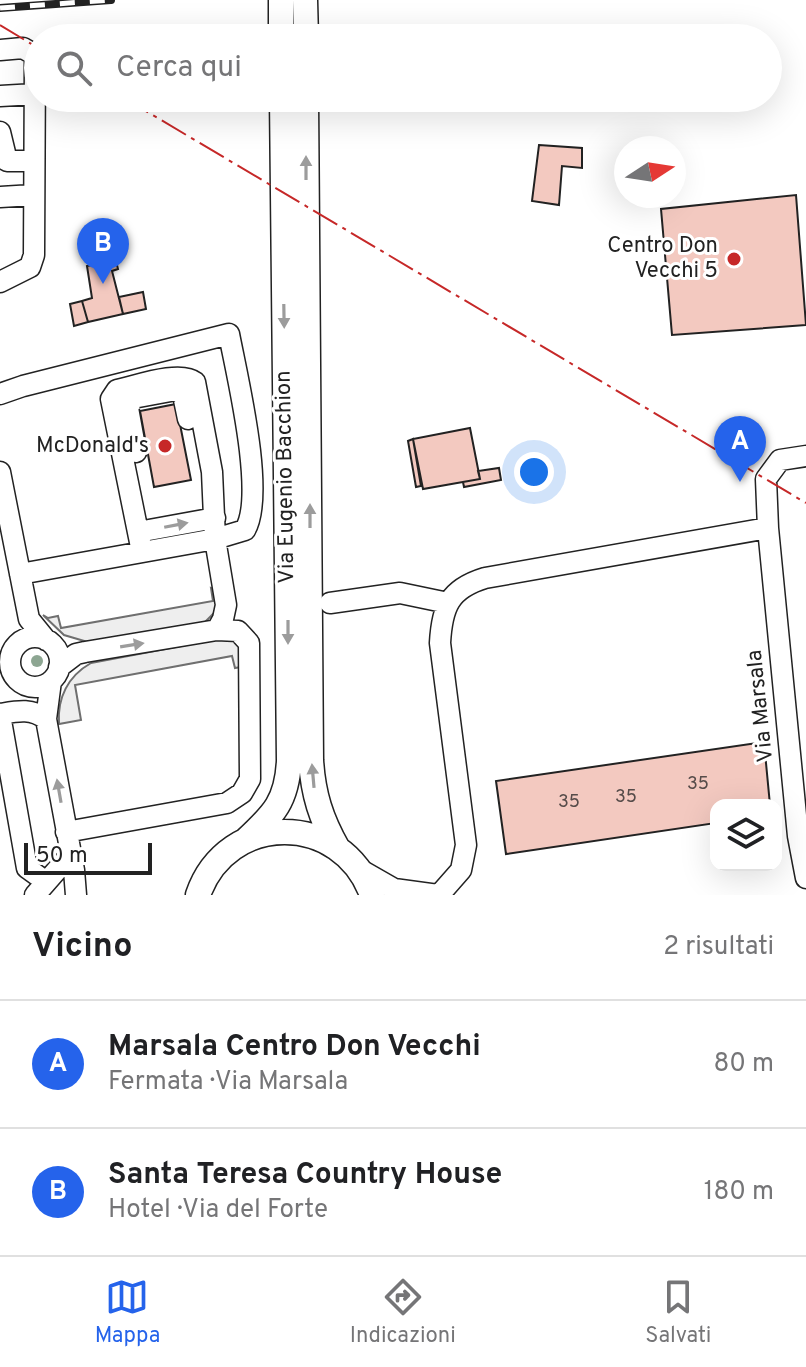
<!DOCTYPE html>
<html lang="it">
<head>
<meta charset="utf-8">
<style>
  body { margin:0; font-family:Overpass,sans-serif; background:#f2f2f2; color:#202124 }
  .controls { position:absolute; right:24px; bottom:24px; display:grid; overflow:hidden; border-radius:16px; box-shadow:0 8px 32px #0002 }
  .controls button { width:72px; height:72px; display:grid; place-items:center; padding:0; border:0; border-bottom:2px solid #e0e0e0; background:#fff; color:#202124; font:40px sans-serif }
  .compass { position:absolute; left:614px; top:136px; width:72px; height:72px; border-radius:50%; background:#fff; box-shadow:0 8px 32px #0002; rotate:78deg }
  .scale { position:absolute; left:24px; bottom:20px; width:128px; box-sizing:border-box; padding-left:8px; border:4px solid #222; border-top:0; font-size:22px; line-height:28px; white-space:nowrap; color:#222; -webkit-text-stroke:6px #fff; paint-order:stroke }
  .you { position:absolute; left:534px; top:472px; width:28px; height:28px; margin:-20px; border:6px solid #fff; border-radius:50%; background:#1a73e8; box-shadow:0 0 0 12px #1a73e833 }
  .badge { display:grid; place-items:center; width:52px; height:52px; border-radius:50%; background:#2563eb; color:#fff; font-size:26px; font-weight:700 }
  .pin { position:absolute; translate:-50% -66px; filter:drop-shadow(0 2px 4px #0008) }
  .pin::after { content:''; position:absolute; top:42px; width:28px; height:24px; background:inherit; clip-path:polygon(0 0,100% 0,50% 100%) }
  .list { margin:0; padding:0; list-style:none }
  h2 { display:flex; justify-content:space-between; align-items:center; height:104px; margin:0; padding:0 32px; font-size:34px }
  h2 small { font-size:26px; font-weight:400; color:#757577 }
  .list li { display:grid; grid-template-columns:52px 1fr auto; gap:24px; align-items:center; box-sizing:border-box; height:128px; padding:0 32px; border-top:2px solid #e0e0e0 }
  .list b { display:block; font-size:30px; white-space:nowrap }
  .list p { margin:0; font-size:26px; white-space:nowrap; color:#757577 }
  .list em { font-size:26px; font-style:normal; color:#757577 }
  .icon { flex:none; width:44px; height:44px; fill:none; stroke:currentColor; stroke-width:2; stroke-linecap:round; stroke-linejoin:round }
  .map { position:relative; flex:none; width:806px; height:895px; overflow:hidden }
  .search { position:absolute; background:#fff; box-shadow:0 8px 32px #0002; left:24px; right:24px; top:24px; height:88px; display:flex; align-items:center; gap:20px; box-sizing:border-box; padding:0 28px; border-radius:44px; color:#757577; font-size:30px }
  .sheet { height:360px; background:#fff }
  nav { display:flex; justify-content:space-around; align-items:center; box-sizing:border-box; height:112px; border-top:2px solid #e0e0e0; background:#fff; font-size:22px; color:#757577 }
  nav a { display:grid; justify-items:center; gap:4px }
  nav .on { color:#2563eb }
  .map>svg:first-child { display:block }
  .green { fill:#eee; stroke:#6f6f6f; stroke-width:2 }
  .building { fill:#f3c9c0; stroke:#222; stroke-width:2 }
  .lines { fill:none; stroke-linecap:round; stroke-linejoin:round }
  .minor-casing { stroke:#222; stroke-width:23 }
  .major-casing { stroke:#222; stroke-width:27 }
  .minor { stroke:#fff; stroke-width:20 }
  .major { stroke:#fff; stroke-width:24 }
  .rail-casing { stroke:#222; stroke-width:8 }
  .rail { stroke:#fff; stroke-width:5; stroke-dasharray:15; stroke-linecap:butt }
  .power { stroke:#c62828; stroke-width:2; stroke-dasharray:28 6 4 6; stroke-linecap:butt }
  .tree { fill:#8da692 }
  .oneway { fill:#9c9c9c }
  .poi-dot { fill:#c62828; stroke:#fff; stroke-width:3 }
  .labels { text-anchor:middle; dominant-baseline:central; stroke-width:6; stroke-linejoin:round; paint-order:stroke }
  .number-label { font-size:18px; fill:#564c4a }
  .poi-label { font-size:22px; fill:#222; stroke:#fff; text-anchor:end }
  .street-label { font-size:22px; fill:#222; stroke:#fff }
</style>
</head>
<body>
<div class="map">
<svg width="806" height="895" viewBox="0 0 806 895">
  <rect width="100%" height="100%" fill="#fff"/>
  <path class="green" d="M211,588L216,590V611L204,623L91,643L64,635L43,615L48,618L58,616L61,628L213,601Z
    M229,637L240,643L241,667L235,668L232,656L75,685L81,720L59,724C57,698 68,676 91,663Z"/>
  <path class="building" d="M539,145L582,148V168L562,166L559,205L532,201Z
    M796,195L806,325L672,335L661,209Z
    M111,261H116L118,269L112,271L123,314L88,322L82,301L92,298L87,266Z
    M143,292L146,309L123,314L119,297Z
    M82,301L88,322L74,326L70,304Z
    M176,404L191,480L154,487L140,411Z
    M470,428L480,479L423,489L413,439Z
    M413,439L421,486L416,487L408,441Z
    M499,468L501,480L464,487L463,482L480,479L478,471Z
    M764,742L770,805H716V823L506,854L496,781Z"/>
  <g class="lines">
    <defs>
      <path id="minor" d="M0,50L23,48L35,55L34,255L30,267L0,282
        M0,96L35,94
        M0,132L7,161H34
        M0,197L33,195
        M0,394L23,386L229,334C237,376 266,495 245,530L215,539L20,574
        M136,452L128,408L133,398L176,390L183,395L188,419
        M806,456L780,460L766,479L768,528L798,836L806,878
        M0,472L29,619L46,640
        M138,532L215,518
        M330,603L400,593L448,603
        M10 662a25 25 0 1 1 50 0a25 25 0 1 1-50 0Z
        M59,667L76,654L85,652L217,630L223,619L226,605L215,539L212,472L195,382C180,370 136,386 117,390L111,399L142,552
        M51,681L46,719L74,870L76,895
        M0,714C18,711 31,708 46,719
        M0,715L27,868L45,881
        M66,832L227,803L242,793L250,779L249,643L238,631L217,630
        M359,869L394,889L438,895
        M35,895L71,854
        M439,895L461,870L466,845L440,643C442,607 449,589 485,578L768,528"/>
      <path id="major" d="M281,0V38
        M305,0L306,38
        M306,98L311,760C313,794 321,819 338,849
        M246,840C274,814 287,801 289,761L282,98
        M198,895C227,811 342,811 372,895"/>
    </defs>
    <use href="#minor" class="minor-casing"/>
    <use href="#major" class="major-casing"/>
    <use href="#minor" class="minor"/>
    <use href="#major" class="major"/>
    <defs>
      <path id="rail" d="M0,8L111,0"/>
    </defs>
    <use href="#rail" class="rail-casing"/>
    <use href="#rail" class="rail"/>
    <path class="power" d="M0,25L38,48
      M124,98L806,503"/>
  </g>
  <circle class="tree" cx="37" cy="661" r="6"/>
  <defs><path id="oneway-solid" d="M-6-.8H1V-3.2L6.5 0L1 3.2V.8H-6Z" transform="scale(2)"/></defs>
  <g class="oneway">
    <use href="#oneway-solid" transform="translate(306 168) rotate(-90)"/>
    <use href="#oneway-solid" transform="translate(284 316) rotate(89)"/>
    <use href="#oneway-solid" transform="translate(310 516) rotate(-90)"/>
    <use href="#oneway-solid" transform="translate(176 525) rotate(-11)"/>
    <use href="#oneway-solid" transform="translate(288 632) rotate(90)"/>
    <use href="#oneway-solid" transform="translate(132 645) rotate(-9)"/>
    <use href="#oneway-solid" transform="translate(313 776) rotate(-95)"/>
    <use href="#oneway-solid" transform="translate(59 791) rotate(-100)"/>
  </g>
  <g class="poi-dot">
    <circle cx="734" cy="259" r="8"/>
    <circle cx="165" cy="446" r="8"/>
  </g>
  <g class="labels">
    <g class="number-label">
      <text x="698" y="784">35</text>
      <text x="626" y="797">35</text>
      <text x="569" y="802">35</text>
    </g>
    <g class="poi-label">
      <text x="718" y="246">Centro Don<tspan x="718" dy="25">Vecchi 5</tspan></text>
      <text x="149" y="446">McDonald's</text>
    </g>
    <g class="street-label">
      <text transform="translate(286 477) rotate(-91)">Via Eugenio Bacchion</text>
      <text transform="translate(761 706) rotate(-96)">Via Marsala</text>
    </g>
  </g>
</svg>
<div class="controls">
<button><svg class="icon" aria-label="layers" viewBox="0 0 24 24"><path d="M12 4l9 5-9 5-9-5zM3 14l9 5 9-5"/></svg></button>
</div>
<svg class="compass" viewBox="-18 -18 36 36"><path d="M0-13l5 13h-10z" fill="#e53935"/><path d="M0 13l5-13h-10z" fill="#757577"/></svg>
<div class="scale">50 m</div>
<div class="you"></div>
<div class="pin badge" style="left:740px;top:482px">A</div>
<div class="pin badge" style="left:103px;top:284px">B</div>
<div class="search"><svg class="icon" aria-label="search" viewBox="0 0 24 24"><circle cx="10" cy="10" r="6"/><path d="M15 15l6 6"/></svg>Cerca qui</div>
</div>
<section class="sheet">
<h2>Vicino<small>2 risultati</small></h2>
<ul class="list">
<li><span class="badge">A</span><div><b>Marsala Centro Don Vecchi</b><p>Fermata · Via Marsala</p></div><em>80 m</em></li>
<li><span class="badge">B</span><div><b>Santa Teresa Country House</b><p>Hotel · Via del Forte</p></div><em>180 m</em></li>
</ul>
</section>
<nav>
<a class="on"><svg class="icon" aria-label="map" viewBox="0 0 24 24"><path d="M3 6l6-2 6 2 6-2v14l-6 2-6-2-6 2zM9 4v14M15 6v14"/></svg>Mappa</a>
<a><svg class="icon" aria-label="directions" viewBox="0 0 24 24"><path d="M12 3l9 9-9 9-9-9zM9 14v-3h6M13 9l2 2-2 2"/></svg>Indicazioni</a>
<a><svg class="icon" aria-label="saved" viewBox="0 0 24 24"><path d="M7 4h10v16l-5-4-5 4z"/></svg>Salvati</a>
</nav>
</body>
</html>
